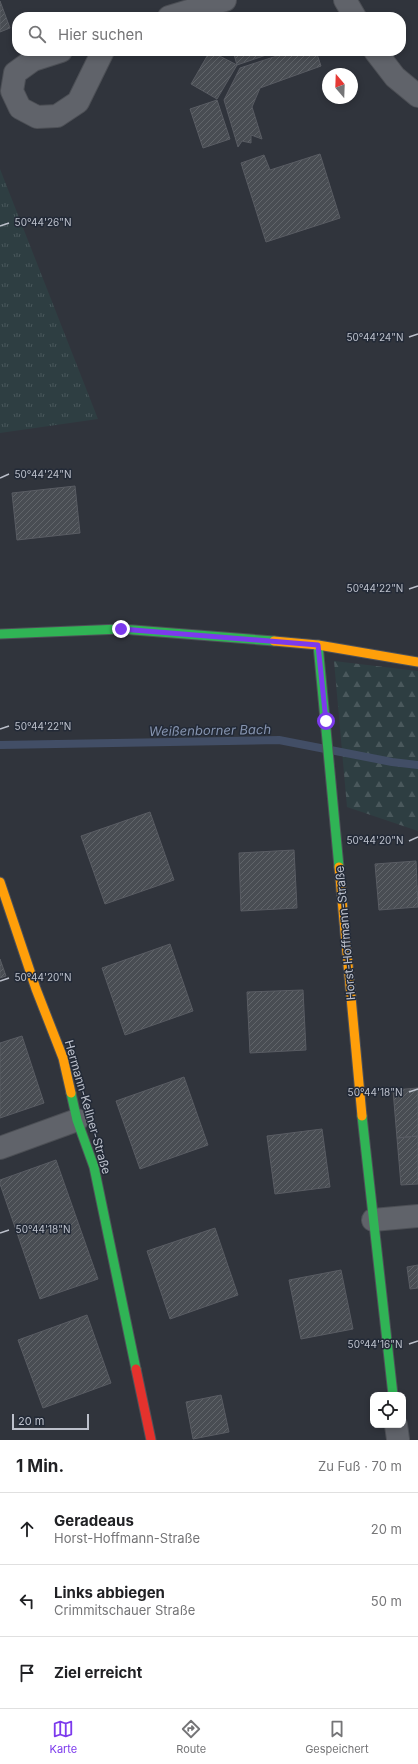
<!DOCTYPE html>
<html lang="de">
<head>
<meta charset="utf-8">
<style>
  body { margin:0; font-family:Inter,sans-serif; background:#f6f6f6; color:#202124 }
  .controls { position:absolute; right:12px; bottom:12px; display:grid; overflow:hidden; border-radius:8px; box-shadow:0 2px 6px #0003 }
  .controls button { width:36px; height:36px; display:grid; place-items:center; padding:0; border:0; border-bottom:1px solid #e0e0e0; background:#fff; color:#202124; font:20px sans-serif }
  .compass { position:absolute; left:322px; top:68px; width:36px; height:36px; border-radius:50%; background:#fff; box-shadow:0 2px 6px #0003; rotate:341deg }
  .scale { position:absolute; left:12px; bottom:10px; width:77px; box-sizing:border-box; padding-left:4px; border:2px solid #bcc0cb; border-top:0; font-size:11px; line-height:14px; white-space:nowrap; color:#bcc0cb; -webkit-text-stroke:3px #232a37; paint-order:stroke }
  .stop { position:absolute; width:12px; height:12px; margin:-9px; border:3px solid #7c3aed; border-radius:50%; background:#fff }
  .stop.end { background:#7c3aed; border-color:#fff; box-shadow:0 1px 4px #0008 }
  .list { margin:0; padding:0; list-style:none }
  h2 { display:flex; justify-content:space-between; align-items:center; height:52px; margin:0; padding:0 16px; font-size:17px }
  h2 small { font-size:13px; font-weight:400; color:#757577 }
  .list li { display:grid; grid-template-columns:26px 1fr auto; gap:12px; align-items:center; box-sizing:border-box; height:72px; padding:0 16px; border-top:1px solid #e0e0e0 }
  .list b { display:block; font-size:15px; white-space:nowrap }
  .list p { margin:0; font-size:13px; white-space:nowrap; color:#757577 }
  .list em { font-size:13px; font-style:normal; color:#757577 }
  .icon { flex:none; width:22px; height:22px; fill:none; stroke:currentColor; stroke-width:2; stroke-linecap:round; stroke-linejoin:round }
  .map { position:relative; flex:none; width:418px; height:1440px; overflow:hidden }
  .search { position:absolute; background:#fff; box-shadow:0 2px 6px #0003; left:12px; right:12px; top:12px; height:44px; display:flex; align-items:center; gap:10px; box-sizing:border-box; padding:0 14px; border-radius:16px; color:#757577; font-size:15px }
  .sheet { height:268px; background:#fff }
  nav { display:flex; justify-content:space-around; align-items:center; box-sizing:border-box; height:56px; border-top:1px solid #e0e0e0; background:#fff; font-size:11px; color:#757577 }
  nav a { display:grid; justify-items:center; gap:2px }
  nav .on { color:#7c3aed }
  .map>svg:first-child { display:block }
  .grass { fill:url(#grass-tufts) }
  .forest { fill:url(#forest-firs) }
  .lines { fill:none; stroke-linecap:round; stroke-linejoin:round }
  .stream { stroke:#424e66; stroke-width:8 }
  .building { fill:url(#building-hatch); stroke:#595c63 }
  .street-casing { stroke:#4c4f55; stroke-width:24 }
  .fast-casing { stroke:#4e5158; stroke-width:11 }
  .slow-casing { stroke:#4e5158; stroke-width:11 }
  .jam-casing { stroke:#4e5158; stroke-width:11 }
  .street { stroke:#60636a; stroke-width:22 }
  .fast { stroke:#30b455; stroke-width:9 }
  .slow { stroke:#ff9f0a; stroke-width:9 }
  .jam { stroke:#e5322d; stroke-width:9 }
  .route { stroke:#7c3aed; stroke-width:5 }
  .ticks { fill:none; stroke:#bcc0cb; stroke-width:1.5 }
  .labels { text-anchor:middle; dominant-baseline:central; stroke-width:3; stroke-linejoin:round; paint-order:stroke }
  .street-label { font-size:12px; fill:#bcc0cb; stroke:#232a37 }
  .water-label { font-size:13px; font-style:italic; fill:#8694af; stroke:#232a37 }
  .ticks-label { font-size:10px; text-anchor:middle; fill:#bcc0cb; stroke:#232a37; stroke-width:3; stroke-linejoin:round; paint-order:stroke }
</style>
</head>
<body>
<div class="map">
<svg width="418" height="1440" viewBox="0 0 418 1440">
  <defs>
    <pattern id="grass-tufts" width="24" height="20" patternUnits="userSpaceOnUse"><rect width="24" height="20" fill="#2e3e42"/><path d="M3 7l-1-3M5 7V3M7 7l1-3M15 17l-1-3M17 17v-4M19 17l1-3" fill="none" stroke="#4a585c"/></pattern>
    <pattern id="forest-firs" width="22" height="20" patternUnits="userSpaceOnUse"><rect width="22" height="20" fill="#2e3e42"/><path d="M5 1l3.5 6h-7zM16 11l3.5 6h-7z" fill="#4a585c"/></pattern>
    <pattern id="building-hatch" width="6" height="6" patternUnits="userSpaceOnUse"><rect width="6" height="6" fill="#494d53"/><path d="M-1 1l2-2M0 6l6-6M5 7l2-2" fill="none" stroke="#61656a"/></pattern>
  </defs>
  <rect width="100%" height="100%" fill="#30343c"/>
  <path class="grass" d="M0,169L98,419L0,433Z"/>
  <path class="forest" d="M334,661L418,671V831L347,807Z"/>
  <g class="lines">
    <path class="stream" d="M0,745L279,740L392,762L418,765"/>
  </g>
  <path class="building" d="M0,1L10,28L0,32Z
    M210,51L237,65L217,99L191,84Z
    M233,51H274L275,52L237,65Z
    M292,51H316L321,66L260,88L252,107L262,139L251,135V143L242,141L238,147L224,100L240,68Z
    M217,100L230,139L203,148L190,109Z
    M320,154L340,218L266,242L241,163L264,155L270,170Z
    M75,486L80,533L17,540L12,493Z
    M150,812L174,880L105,904L81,836Z
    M294,850L297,908L241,911L239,853Z
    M416,861L418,907L379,910L375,864Z
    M170,944L193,1011L125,1035L102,968Z
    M0,959L6,976L0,978Z
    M303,990L306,1050L250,1053L247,992Z
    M22,1036L44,1103L0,1118V1043Z
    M184,1077L208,1145L140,1169L116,1101Z
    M418,1088V1136L397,1138L393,1090Z
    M322,1129L330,1187L275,1194L267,1136Z
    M418,1136V1184L401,1185L397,1138Z
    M56,1160L98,1279L40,1299L0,1184V1180Z
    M215,1228L238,1295L170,1319L147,1251Z
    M418,1265V1288L410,1289L407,1267Z
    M341,1270L353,1329L301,1339L289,1280Z
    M87,1315L111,1383L43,1408L18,1340Z
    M221,1395L229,1432L193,1439L186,1402Z"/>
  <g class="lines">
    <defs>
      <path id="street" d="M345,0L355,17
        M169,17L225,0
        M61,51L33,60L15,73L12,91L20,108L37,117L57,116L78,102L103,51
        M375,51L395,77L418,96
        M0,1148L77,1120
        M373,1220L418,1216
        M396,1425L398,1439"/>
      <path id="fast" d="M0,634L121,629L274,641
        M318,645L339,867
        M71,1093L77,1120L94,1167L136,1369
        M362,1116L393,1395"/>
      <path id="slow" d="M274,641L318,645L418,662
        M339,867L362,1116
        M0,882L36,989L63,1058L71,1093"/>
      <path id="jam" d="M136,1369L151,1440"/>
    </defs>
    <use href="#street" class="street-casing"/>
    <use href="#fast" class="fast-casing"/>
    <use href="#slow" class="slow-casing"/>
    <use href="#jam" class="jam-casing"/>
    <use href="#street" class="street"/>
    <use href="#fast" class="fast"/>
    <use href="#slow" class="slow"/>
    <use href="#jam" class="jam"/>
  </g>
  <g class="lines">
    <path class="route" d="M121,629L318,645L326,721"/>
  </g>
  <path class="ticks" d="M0,226L9,223M409,337L418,334M0,478L9,474M409,589L418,586M0,729L9,726M409,841L418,837M0,981L9,978M409,1092L418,1089M0,1233L9,1230M409,1344L418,1341"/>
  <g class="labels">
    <g class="street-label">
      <text transform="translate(345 933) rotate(-95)">Horst-Hoffmann-Straße</text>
      <text transform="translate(88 1107) rotate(74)">Hermann-Kellner-Straße</text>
    </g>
    <g class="water-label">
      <text transform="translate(210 730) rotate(-1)">Weißenborner Bach</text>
    </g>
  </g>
  <g class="ticks-label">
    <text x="43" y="226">50°44'26"N</text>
    <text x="375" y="341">50°44'24"N</text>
    <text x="43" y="478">50°44'24"N</text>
    <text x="375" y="592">50°44'22"N</text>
    <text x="43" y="730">50°44'22"N</text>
    <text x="375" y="844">50°44'20"N</text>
    <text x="43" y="981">50°44'20"N</text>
    <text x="375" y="1096">50°44'18"N</text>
    <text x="43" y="1233">50°44'18"N</text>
    <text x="375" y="1348">50°44'16"N</text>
  </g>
</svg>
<div class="controls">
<button><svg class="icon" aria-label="locate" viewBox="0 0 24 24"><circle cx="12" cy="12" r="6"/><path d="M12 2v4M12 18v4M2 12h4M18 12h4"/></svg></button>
</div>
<svg class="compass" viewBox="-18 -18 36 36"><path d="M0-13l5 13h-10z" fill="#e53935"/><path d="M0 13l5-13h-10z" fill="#757577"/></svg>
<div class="scale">20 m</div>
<div class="stop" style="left:326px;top:721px"></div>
<div class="stop end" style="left:121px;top:629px"></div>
<div class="search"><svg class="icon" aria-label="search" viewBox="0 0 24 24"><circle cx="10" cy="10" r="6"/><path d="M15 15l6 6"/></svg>Hier suchen</div>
</div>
<section class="sheet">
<h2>1 Min.<small>Zu Fuß · 70 m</small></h2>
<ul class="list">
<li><svg class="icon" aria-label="ahead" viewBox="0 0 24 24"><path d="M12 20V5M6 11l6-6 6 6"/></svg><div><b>Geradeaus</b><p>Horst-Hoffmann-Straße</p></div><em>20 m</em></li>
<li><svg class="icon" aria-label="left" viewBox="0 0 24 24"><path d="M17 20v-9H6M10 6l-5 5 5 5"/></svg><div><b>Links abbiegen</b><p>Crimmitschauer Straße</p></div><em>50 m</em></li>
<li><svg class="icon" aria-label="arrive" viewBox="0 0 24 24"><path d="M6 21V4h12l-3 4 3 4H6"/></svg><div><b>Ziel erreicht</b></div></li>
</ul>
</section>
<nav>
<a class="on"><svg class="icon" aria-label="map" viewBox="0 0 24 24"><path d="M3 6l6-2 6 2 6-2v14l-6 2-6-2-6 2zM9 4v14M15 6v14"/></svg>Karte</a>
<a><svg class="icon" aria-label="directions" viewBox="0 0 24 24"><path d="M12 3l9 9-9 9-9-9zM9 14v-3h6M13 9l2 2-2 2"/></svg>Route</a>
<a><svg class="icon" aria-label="saved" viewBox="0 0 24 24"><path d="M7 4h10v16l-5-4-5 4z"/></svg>Gespeichert</a>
</nav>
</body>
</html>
